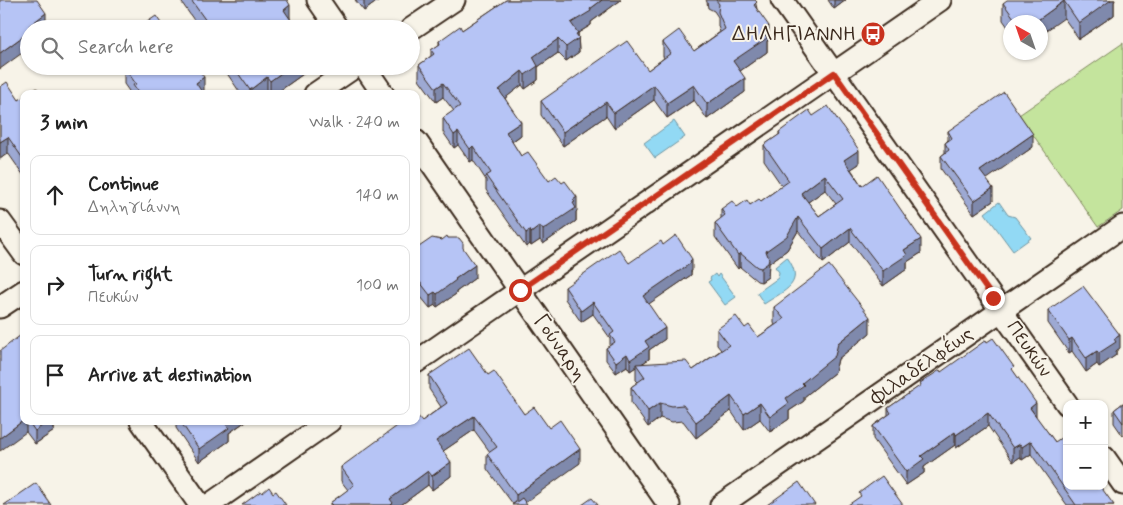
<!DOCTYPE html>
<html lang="en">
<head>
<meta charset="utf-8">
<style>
  body { margin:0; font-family:Mynerve,sans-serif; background:#f6f6f6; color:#222 }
  .controls { position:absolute; right:15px; bottom:15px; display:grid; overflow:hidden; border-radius:10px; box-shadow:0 1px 4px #0004 }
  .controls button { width:45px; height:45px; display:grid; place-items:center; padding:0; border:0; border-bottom:1px solid #e0e0e0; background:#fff; color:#222; font:25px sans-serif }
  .compass { position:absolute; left:1003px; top:15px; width:45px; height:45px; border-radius:50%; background:#fff; box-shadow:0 1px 4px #0004; rotate:320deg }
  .stop { position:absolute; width:15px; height:15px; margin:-11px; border:4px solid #c8321e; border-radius:50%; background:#fff }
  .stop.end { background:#c8321e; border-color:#fff; box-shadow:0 1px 5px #0008 }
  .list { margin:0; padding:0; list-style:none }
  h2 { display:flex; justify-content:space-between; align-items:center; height:65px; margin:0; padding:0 20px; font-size:21px }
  h2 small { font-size:16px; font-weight:400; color:#767676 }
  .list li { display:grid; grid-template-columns:32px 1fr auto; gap:15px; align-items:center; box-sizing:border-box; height:80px; margin:0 10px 10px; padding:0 10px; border:1px solid #e0e0e0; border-radius:10px }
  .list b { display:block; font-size:19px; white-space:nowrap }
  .list p { margin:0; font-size:16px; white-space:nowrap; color:#767676 }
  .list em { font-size:16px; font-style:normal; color:#767676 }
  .icon { flex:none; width:28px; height:28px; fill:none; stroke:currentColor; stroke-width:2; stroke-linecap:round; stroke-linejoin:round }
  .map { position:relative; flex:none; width:1123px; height:505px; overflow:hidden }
  .search { position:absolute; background:#fff; box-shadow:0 1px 4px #0004; left:20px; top:20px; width:400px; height:55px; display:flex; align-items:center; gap:12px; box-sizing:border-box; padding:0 18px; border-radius:28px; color:#767676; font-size:19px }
  .panel { position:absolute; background:#fff; box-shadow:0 1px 4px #0004; left:20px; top:90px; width:400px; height:335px; border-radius:10px }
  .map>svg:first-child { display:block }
  .green { fill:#c4e49d; stroke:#80875e }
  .water { fill:#92d9f4; stroke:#6f939e }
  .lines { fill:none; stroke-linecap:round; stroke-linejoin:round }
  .minor-casing { stroke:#3b2a1e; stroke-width:25 }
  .minor { stroke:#f7f3e8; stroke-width:21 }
  .wall { fill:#9da9d3; stroke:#3b2a1e; fill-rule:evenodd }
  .shaded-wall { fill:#7f89ac; stroke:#3b2a1e }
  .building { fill:#b6c4f5; stroke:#3b2a1e; fill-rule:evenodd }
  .route { stroke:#c8321e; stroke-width:6 }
  .labels { text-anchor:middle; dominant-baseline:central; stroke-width:4; stroke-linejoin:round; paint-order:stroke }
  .poi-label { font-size:20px; fill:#3b2a1e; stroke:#f7f3e8; text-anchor:end }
  .street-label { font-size:20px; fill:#3b2a1e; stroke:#f7f3e8 }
</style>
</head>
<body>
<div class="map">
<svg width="1123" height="505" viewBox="0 0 1123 505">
  <rect width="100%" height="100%" fill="#f7f3e8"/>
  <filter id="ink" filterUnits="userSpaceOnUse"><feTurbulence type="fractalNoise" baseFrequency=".02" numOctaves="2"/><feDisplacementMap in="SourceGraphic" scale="10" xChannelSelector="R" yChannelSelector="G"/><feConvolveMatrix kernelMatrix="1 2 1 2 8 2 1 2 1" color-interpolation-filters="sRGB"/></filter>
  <g filter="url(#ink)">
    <path class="green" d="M1123,43V210L1098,227L1019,115Z"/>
    <path class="water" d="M674,121L685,137L655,158L644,143Z
      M999,202L1008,215L1015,217L1031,238L1013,251L985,213Z
      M787,257C806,284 785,290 764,304L757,293L778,278L779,272L775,267Z
      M715,274L717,277L719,274L736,297L725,305L708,282L711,280L710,278Z"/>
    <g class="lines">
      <defs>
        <path id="minor" d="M318,0L338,29
          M782,0L1067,404
          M411,29L454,0
          M364,66L383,94
          M315,94L356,66
          M416,141L669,505
          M0,221L24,254
          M0,307L24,291
          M416,362L940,0
          M141,421L200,505
          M1104,457L1123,484
          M209,505L330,421
          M721,505L1123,226"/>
      </defs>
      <use href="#minor" class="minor-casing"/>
      <use href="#minor" class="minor"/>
    </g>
    <path class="wall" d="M180,0H287L290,19L297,29H200Z
      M355,0H379L364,11Z
      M506,0H621L591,22V25L578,33L579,52L566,61L558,53L538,67V80L525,89L522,85L505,98L521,135L512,142L521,156L549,181L577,211L576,212V221L543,244L540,240L531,246L530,244L526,247L486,190V180L473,160L470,162L458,145L454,148L443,132V118L454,111L443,97L436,102L419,79V65L431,56V50L439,45V41L462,30Z
      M706,0H755L757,9L769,40L767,41V52L740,71L745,92L707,119L694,100L667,118L654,100L614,128L606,116L563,146L541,115V101L648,70L664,58L663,56V42L694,51L720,32L718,26V17L714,11L708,8L707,2Z
      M828,0H846L834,9Z
      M1115,0L1114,2V15L1079,39L1064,18L1040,22H1010V30L1003,20V3Z
      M122,66H196L204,94H131L124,84V69Z
      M222,66H313V67L275,94H268L267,93L266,94H241Z
      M0,87L19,100L24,97V176L8,153L0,159Z
      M813,116L859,164L851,169L862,186L921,253L907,262V269L883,286L850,242L823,263L798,231L787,250L769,263L768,277L761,282L757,281L740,267L738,269L715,237V223L721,219V209L737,207L750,205L761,201L782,186L764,160V145L779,135V132ZM825,190L836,204L819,216L808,202Z
      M948,131L1033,147L986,179L993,201L974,214L941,169V156L945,153V143L948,140Z
      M448,238L463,249L475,278L456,292V294L437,307L435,305L430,308L416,291V249L442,240Z
      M629,263L692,271H691V275L648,304L665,339L649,350V359L641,364L693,370L721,350L717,345V329L745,328L758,337L775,325L774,323V307L870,333L838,359L835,372L804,397V401L789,411V419L770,432L760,419L744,430L731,411L696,438L683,421L672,422L660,418L648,427L631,403V387L638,382L636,380V367L630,371L627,366L616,373L606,360V348L610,346V338L593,314L581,322L565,299V287Z
      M1048,310L1120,348L1116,351V355L1099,367L1097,364L1086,372L1072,351L1069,353L1048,323Z
      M941,372H1014L1036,417L1055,442L1114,505H1067L1031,454L1022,460L1020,457L1013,462L988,426L956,448L955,445L924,467V473L906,485L873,439V426L888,415V408L920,386V383Z
      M429,375H488L524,414L549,428L580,463L513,504L487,469V454L490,452L474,430L443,451L451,476L432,490L428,485L401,505H330V503L348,490L341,481V467L422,421L441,407L429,389Z
      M1123,403V436L1114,423V410Z
      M24,421H59L54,425V431L35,444L26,432Z
      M176,421H246L229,433V441L199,462L176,428Z"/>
    <path class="shaded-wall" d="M364,0H379L364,11Z
      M602,0H621L591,22V25L578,33L579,52L566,61V47L571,23Z
      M834,0H846L834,9Z
      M1107,0H1115L1114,2V15L1079,39V23Z
      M1064,1V18L1040,35V22H1035Z
      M290,5V21L284,10Z
      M46,13V29H29V26Z
      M769,26V40L767,41V52L733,76V61L762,30Z
      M29,32V48L0,69V53Z
      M558,39V53L538,67V80L525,89V75L533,57Z
      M291,66H313V67L275,94H270V81Z
      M522,71V85L499,103V90Z
      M204,77V94H196V83Z
      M267,77V93L266,94H250V90Z
      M745,78V92L707,119V104Z
      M443,83V97L436,102V88Z
      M654,85V100L614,128V113Z
      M694,85V100L667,118V103Z
      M606,102V116L563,146V132Z
      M521,122V135L506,146V132Z
      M458,132V145L454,148V135Z
      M1033,134V147L980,184V171Z
      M8,137V153L0,159V142Z
      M473,146V160L470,162V149Z
      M859,150V164L844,174V160Z
      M825,175V190L801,207V193Z
      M993,188V201L974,214V201Z
      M577,197V211L576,212V221L543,244V230L573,200Z
      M798,217V231L787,250L769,263L768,277L761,282V268L766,251Z
      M540,226V240L531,246V233Z
      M850,228V242L823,263V249Z
      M530,230V244L526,247V233Z
      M921,239V253L907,262V269L883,286V271L904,250Z
      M740,253V267L738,269V255Z
      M692,259V271H691V275L643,308V296Z
      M475,265V278L456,292V294L437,307V294L455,279Z
      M435,292V305L430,308V295Z
      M593,302V314L581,322V311Z
      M870,317V333L838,359L835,372L804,397V401L789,411V419L770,432V417L786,398L802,383L838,343Z
      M665,328V339L649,350V359L638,366L636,364V367L630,371V360L645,341Z
      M1120,335V348L1116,351V355L1099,367V353L1114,339Z
      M1072,338V351L1069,353V340Z
      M1097,351V364L1086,372V358Z
      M627,354V366L616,373V362Z
      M731,396V411L696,438V422Z
      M660,403V418L648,427V411Z
      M760,403V419L744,430V414Z
      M1036,403V416L1030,408Z
      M988,413V426L956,448V435Z
      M474,416V430L436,456V441Z
      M24,420V421H26V432L0,451V438Z
      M48,421H59L54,425V431L35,444V431Z
      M228,421H246L229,433V441L199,462V449Z
      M955,432V445L924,467V473L906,485V472L921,456Z
      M1031,441V454L1022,460V447Z
      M1020,444V457L1013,462V448Z
      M580,449V463L522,505H516V495Z
      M451,462V476L432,490V476Z
      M428,471V485L401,505H390V499Z"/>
    <path class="building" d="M0,0H37L46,13L29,26L32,29H29V32L0,53Z
      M191,0H287L290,5L284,10L297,29H206V28L209,25Z
      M506,0H602L590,9L591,11L571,23L578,33L576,34L579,38L566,47L558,39L533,57L538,66L525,75L522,71L499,90L521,122L506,132L521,156L528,152L549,181L556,176L562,183L565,181L577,197L573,200L575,202L573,203L576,208L543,230L540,226L531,233L530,230L526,233L486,176L491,173L473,146L470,149L458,132L454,135L443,118L460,106L443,83L436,88L419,65L434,54L431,50L440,44L439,41L460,26L462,30Z
      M716,0H755L757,2L754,5L769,26L762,30L767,38L733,61L745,78L707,104L694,85L667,103L654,85L614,113L606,102L563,132L541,101L627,41L648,70L671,53L663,42L679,30L694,51L725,29L718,12L719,4Z
      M1007,0H1111L1079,23L1064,1L1035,22H1017L1003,3Z
      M156,16L165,29H137Z
      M125,66H196L204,77L196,83L202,92L200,94H139L133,85L136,84L124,67Z
      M233,66H291L270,81L267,77L250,90Z
      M7,82L19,100L24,97V160L8,137L0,142V87Z
      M37,88L41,94H28Z
      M1004,92L1033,134L980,171L993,188L974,201L941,156L949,150L945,143L952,138L948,131Z
      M828,106L859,150L844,160L862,186L877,175L921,239L904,250L907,255L883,271L850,228L823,249L798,217L787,236L766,251L769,259L768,263L761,268L757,267L740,253L738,255L715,223L725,215L721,209L732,201L737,207L747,200L750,205L759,199L761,201L789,181L764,145L780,134L779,132L809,110L813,116ZM825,175L843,199L819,216L801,193Z
      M676,235L692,259L690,261L691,263L643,296L665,328L645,341L649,347L630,360L627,354L616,362L606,348L615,342L610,335L614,332L593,302L581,311L565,287L619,249L629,263L661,241L663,245Z
      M447,236L448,238H459L463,243V248L475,265L455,279L456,280L437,294L435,292L430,295L416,277V249L432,238L442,240Z
      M829,265L870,317L838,343L835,356L802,383L804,385L786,398L789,403L770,417L760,403L744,414L731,396L696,422L683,405L672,406L660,403L648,411L631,387L645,377L636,364L686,361L693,370L729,345L717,329L736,316L745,328L749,325L758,337L784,319L774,307Z
      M1083,286L1120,335L1114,339L1116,342L1099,353L1097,351L1086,358L1072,338L1069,340L1048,310Z
      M21,335L24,339V420L0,438V351Z
      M993,338L1014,367L1012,369L1036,403L1030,408L1055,442L1065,435L1067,438V486H1100L1114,505H1076L1031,441L1022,447L1020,444L1013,448L988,413L956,435L955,432L921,456L924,459L906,472L873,426L891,413L888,408L921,385L920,383L940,370L941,372L986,340L987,342Z
      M469,348L488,375L494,371L524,414L534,407L549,428L560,420L580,449L516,495L487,454L497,447L474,416L436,441L451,462L432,476L428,471L390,499L393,503L391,505H332L330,503L354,485L341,467L404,421H416V414L422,421L447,403L429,375Z
      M1123,403V423L1114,410Z
      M28,421H48L35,431Z
      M180,421H228L225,423L229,428L199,449Z
      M882,476L903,505H848L861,496L859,493Z
      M799,482L815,505H767Z
      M36,483L51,505H4Z
      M269,487L273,493L276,491L286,505H242L261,491L262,493Z
      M522,498L527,505H512Z
      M592,498L598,505H582Z"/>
  </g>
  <g class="lines" filter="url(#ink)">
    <path class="route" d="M520,290L834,73L993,298"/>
  </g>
  <defs>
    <symbol id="bus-disc" viewBox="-11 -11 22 22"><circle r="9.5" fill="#c8321e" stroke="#f7f3e8"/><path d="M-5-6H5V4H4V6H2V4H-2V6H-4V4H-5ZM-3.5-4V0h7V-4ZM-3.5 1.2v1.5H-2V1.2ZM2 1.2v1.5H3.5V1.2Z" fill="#fff"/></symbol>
  </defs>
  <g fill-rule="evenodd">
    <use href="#bus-disc" x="859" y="20" width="28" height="28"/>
  </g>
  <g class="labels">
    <g class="poi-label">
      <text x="856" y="34">ΔΗΛΗΓΙΑΝΝΗ</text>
    </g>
    <g class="street-label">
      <text transform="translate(560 348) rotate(55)">Γούναρη</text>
      <text transform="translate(1029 349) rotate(55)">Πευκών</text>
      <text transform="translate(922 366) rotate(-35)">Φιλαδελφέως</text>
    </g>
  </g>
</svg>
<div class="controls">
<button>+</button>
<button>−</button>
</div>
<svg class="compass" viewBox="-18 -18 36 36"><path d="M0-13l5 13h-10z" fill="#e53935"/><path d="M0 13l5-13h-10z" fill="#767676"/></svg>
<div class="stop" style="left:520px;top:290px"></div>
<div class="stop end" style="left:993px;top:298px"></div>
<div class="search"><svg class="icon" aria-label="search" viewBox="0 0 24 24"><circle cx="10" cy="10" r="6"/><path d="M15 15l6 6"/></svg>Search here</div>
<section class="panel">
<h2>3 min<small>Walk · 240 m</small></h2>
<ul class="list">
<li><svg class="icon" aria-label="ahead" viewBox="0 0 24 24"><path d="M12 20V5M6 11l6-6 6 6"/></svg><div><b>Continue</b><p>Δηληγιάννη</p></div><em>140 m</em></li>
<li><svg class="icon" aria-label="right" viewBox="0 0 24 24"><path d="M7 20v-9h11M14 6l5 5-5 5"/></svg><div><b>Turn right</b><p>Πευκών</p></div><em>100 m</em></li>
<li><svg class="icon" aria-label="arrive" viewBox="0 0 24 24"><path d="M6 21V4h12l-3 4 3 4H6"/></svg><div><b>Arrive at destination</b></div></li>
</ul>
</section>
</div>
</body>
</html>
